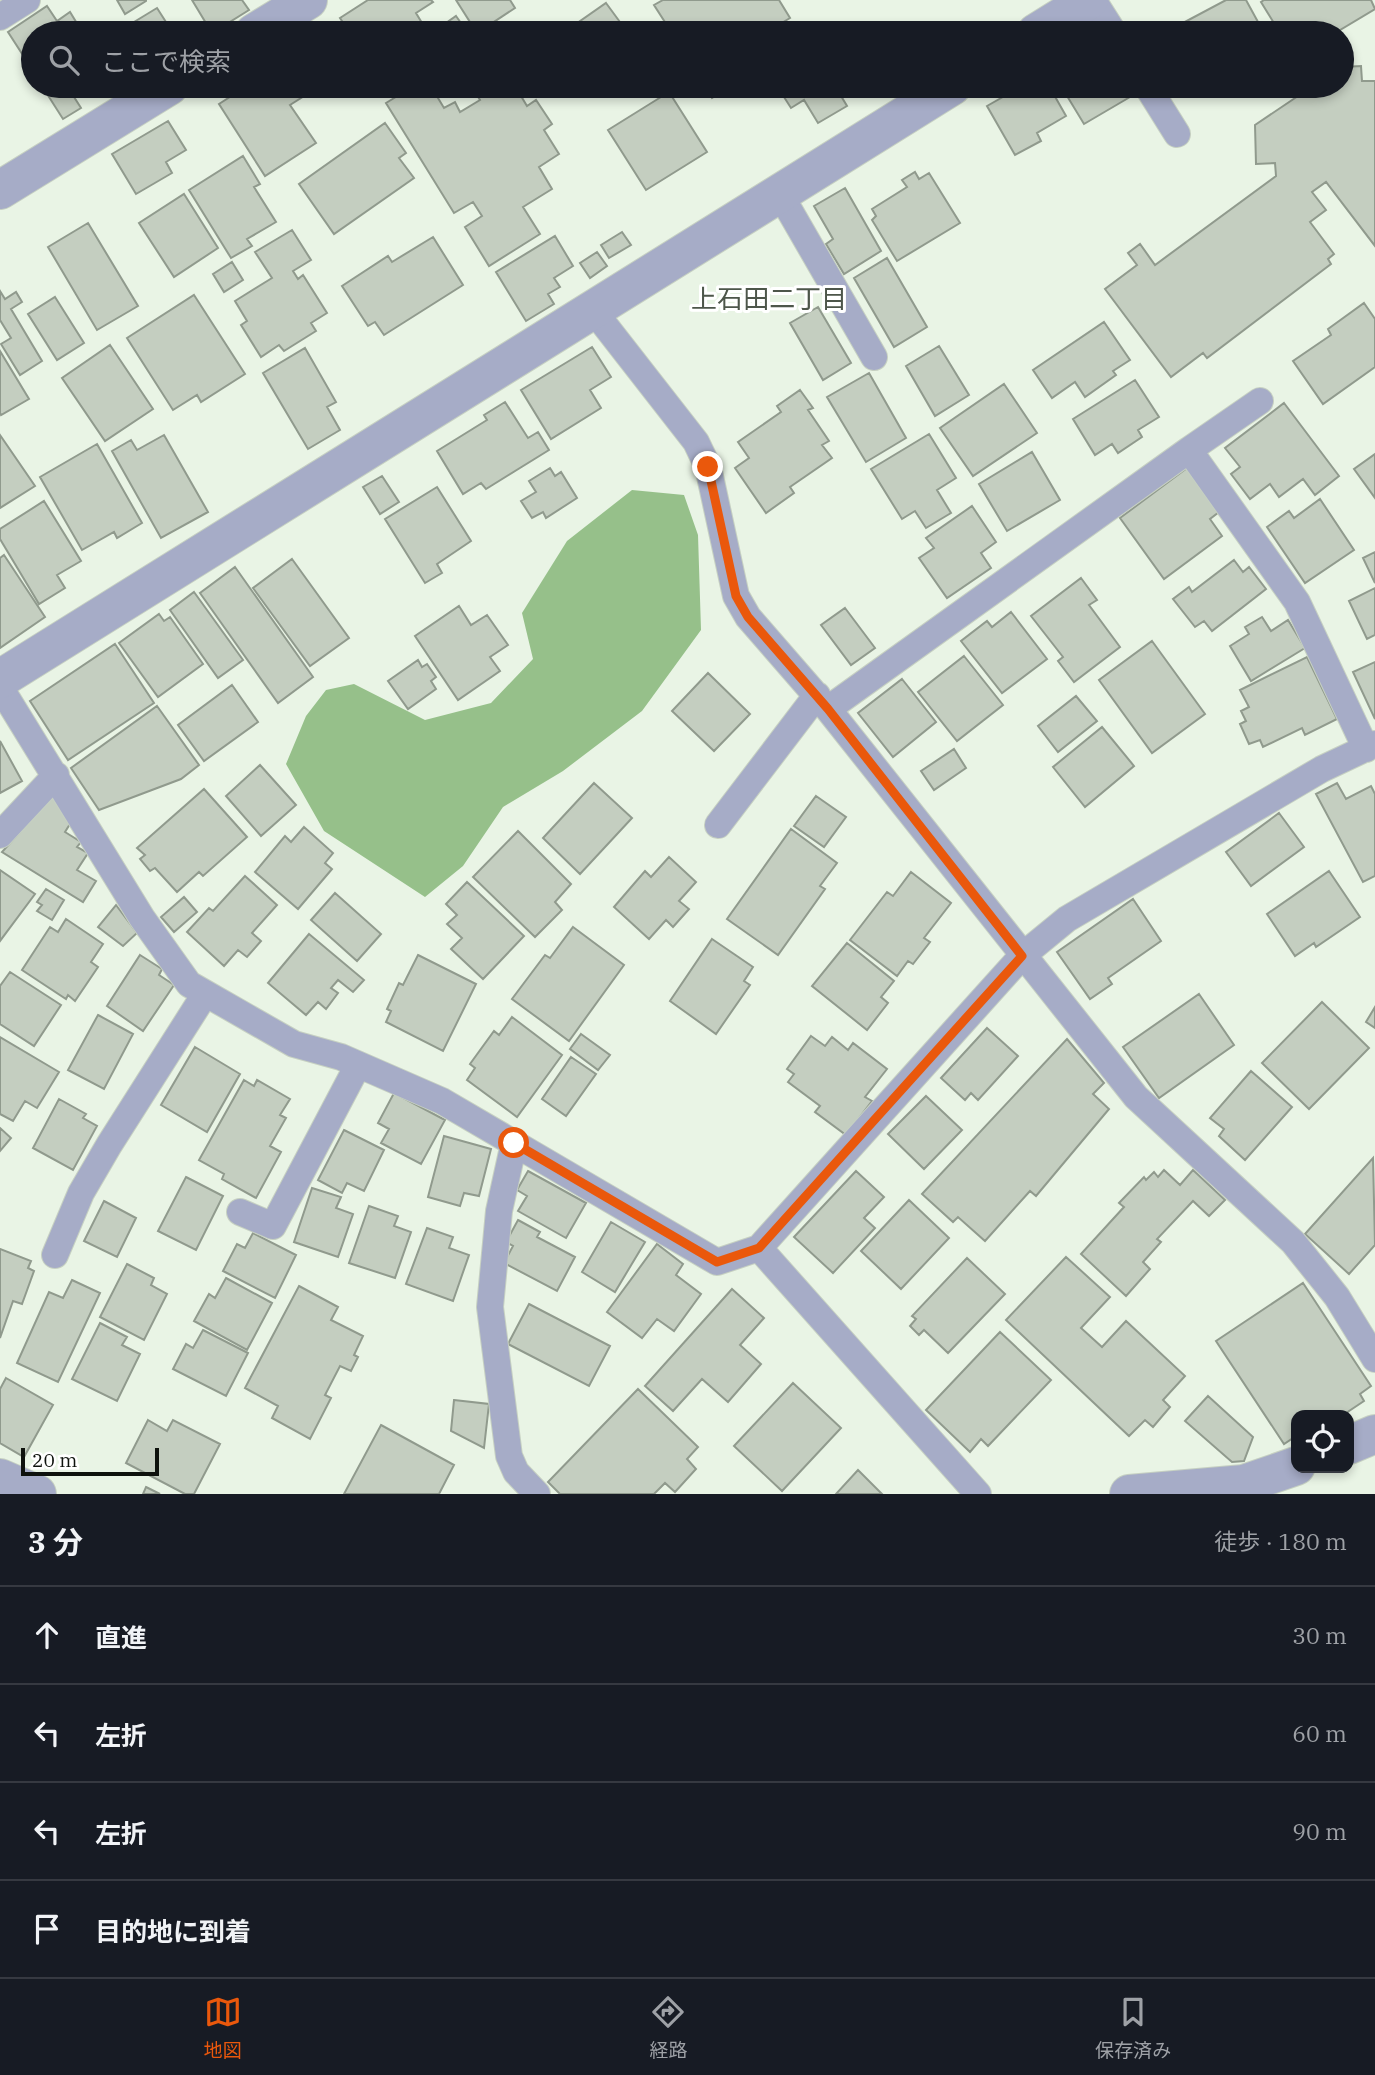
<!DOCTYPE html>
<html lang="ja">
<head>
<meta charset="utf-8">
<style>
  body { margin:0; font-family:"IBM Plex Serif","Noto Sans JP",serif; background:#20242c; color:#f1f3f6 }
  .controls { position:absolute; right:21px; bottom:21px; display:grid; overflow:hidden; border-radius:14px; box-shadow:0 4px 10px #0003 }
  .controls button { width:63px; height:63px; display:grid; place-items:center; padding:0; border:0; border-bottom:2px solid #363941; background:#171b24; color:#f1f3f6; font:35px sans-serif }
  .scale { position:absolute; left:21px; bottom:18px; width:138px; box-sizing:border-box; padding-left:7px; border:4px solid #0e120d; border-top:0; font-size:19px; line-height:24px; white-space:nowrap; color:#0e120d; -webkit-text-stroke:5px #fff; paint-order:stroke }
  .stop { position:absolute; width:21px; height:21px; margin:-16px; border:5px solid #ea580c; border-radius:50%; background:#fff }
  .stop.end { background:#ea580c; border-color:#fff; box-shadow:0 2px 7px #0008 }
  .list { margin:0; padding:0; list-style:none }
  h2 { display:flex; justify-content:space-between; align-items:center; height:91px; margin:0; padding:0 28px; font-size:30px }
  h2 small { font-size:23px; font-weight:400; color:#9ea1a6 }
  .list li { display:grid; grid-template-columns:46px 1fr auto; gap:21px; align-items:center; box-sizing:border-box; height:98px; padding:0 28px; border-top:2px solid #363941 }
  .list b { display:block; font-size:26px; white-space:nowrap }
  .list em { font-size:23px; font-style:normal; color:#9ea1a6 }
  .icon { flex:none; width:38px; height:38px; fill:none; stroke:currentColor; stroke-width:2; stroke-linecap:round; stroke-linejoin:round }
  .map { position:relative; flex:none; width:1375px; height:1494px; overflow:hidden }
  .search { position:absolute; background:#171b24; box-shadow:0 4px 10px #0003; left:21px; right:21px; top:21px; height:77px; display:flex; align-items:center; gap:18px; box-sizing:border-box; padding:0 24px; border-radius:38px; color:#9ea1a6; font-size:26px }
  .sheet { height:483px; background:#171b24 }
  nav { display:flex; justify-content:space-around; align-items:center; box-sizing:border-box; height:98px; border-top:2px solid #363941; background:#171b24; font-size:19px; color:#9ea1a6 }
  nav a { display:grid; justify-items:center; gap:4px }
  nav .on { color:#ea580c }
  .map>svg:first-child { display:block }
  .forest { fill:#96c08a }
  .building { fill:#c4cec0; stroke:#909a8d; stroke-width:2 }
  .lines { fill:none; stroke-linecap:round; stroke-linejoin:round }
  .service-casing { stroke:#c6d0c2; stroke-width:28 }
  .minor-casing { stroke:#c6d0c2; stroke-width:40 }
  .service { stroke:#a6acc7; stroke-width:26 }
  .minor { stroke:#a6acc7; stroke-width:38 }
  .route { stroke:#ea580c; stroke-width:9 }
  .labels { text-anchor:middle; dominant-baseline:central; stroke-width:6; stroke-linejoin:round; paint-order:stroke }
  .neighbourhood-label { font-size:26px; fill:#4d564a; stroke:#fff }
</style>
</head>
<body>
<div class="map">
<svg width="1375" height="1494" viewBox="0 0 1375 1494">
  <rect width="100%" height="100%" fill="#e9f4e5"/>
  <path class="forest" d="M632,490L684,495L698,535L701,630L642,711L563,771L503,807L463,866L425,897L324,831L286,764L306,716L326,690L354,684L425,720L491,703L533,659L522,613L567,541Z"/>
  <path class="building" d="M117,0H146V1L125,14Z
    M192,0H242L249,10L212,33Z
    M368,0H431L433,2L416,13L425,28L417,33H350L340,18Z
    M456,0H510L515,8L477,33Z
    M663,0H779L790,18L765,33H672L654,5Z
    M1226,0H1246L1264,33H1186L1181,24Z
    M1264,0H1371L1375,9L1335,33H1280L1261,2Z
    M606,3L628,33H563Z
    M47,6L57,21L70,12L81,30L79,33H33V64L30,66L8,32Z
    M157,8L173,33H116Z
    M456,16L468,33H432Z
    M1361,66L1362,81H1375V246L1326,182L1312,192L1326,210L1310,222L1334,254L1328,259L1331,264L1207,358L1203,353L1171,377L1105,289L1137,265L1128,253L1140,244L1155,265L1276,176L1275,163L1256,164L1255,125L1310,88L1342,86V67Z
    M42,86H67L81,108L63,119Z
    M247,86H320L290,105L316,143L265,176L219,104Z
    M414,86H446L435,93L444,108L455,102L460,112L480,100L472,87L474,86H515L527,106L536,100L552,124L544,130L559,154L539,167L552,189L523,207L540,234L489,266L465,227L482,216L473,202L454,213L386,103Z
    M704,86H732L712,98Z
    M777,86H835L847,106L818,123L804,100L791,108Z
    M1022,86H1049L1066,116L1037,133L1041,141L1015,155L987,106Z
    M1061,86H1123L1130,97L1084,124Z
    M1215,86H1238L1220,96Z
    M669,92L707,152L646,190L608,130Z
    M168,121L186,150L166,162L172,173L136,194L112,154Z
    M385,123L406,153L399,158L414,178L334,234L299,184Z
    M243,156L260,184L254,187L276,222L247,239L252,246L231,258L189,190Z
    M915,172L919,179L929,173L960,223L897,261L872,220L876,216L872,209L907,187L902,180Z
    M845,188L881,251L844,274L826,244L833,239L814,206Z
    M184,194L218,248L174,277L139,223Z
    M88,223L138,306L97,330L48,247Z
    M292,230L311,260L293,271L298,279L303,275L327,313L311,323L316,331L284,351L279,345L261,357L241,325L247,321L235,301L272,278L255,252Z
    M622,232L631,245L609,258L601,245Z
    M555,236L573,266L554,278L560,287L548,294L554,304L526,321L496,272Z
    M433,237L463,285L384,335L375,322L368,326L342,286L388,256L392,262Z
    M597,252L607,266L590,278L580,263Z
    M887,258L927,327L894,347L854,278Z
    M232,262L243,280L224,292L213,274Z
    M0,291L5,299L16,292L22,302L11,309L42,361L20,375L1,344L11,338L0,320Z
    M194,295L245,374L201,402L197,395L173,410L127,338Z
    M55,297L84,343L57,360L28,314Z
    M1364,303L1375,319V367L1323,404L1293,361L1331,335L1328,329Z
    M818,307L851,363L823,380L790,323Z
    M1104,322L1130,360L1113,371L1116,375L1085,397L1075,382L1052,398L1033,370Z
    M110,345L153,409L105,441L62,378Z
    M939,346L969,395L935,416L906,366Z
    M592,347L611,377L590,390L601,408L551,439L521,390Z
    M305,348L336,402L327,407L340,430L308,449L263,373Z
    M0,351L29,399L1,415L0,413Z
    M869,373L906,438L866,462L827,397Z
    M1135,380L1159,417L1138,430L1142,437L1118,453L1112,444L1095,455L1073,419Z
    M1004,384L1037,433L973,476L940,428Z
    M800,390L813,408L808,410L829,441L822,445L832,458L790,487L794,493L766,513L735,468L749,458L738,442L781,412L777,406Z
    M505,402L528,438L538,432L549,450L486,489L481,483L463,494L437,451L487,420L484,415Z
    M1284,403L1339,476L1315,495L1303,479L1279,497L1270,484L1250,499L1231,474L1240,467L1225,448Z
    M929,434L956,478L937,490L951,513L926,528L915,511L902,519L871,469Z
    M0,435L35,486L0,508Z
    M164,435L208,512L161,538L112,451L131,440L137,450Z
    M97,444L142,523L117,538L114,532L82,550L40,477Z
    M1032,452L1060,500L1007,531L979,484Z
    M1375,454V498L1354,469Z
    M550,468L555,476L561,472L577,498L546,518L543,512L532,518L521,501L536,492L529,481Z
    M1187,468L1219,512L1210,519L1222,536L1164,579L1120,518Z
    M382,476L399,502L380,514L363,487Z
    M437,487L471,541L437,564L442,573L425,583L385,519Z
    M1320,499L1354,550L1305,583L1267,527L1289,511L1294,518Z
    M44,501L81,561L57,575L65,588L39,604L0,539V529Z
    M972,506L996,542L981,553L991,568L947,598L919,558L934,548L926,538Z
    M1375,552V583L1363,558Z
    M4,555L45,617L0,648V558Z
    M292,559L349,638L310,666L253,588Z
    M1234,560L1243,572L1249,567L1266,589L1212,631L1204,621L1195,627L1173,599L1189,587L1192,592Z
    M235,567L313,677L278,703L200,593Z
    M1081,578L1097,600L1089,605L1120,647L1074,682L1058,661L1063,657L1031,616Z
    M1375,588V635L1367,639L1349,601Z
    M194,592L243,660L218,678L170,610Z
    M459,606L471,625L487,615L508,645L490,657L500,671L458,700L415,636Z
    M845,608L875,648L851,665L821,625Z
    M1011,612L1047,659L1002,693L961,641L987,621L992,627Z
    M159,614L164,621L170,617L203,664L158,697L119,643Z
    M1262,617L1271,631L1288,620L1305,648L1251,681L1230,646L1249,634L1245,627Z
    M1152,641L1205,714L1152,753L1099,680Z
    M115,644L154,703L68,760L30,701Z
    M964,656L1003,705L957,741L918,692Z
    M1307,657L1337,719L1305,735L1302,728L1263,747L1260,740L1249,744L1240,724L1246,721L1241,711L1249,707L1240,690Z
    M418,660L422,667L427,664L436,677L431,681L436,689L408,709L388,681Z
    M1375,662V719L1353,672Z
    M708,673L750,714L714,751L672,711Z
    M902,679L936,722L893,757L858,713Z
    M232,685L258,722L204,761L178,725Z
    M1076,696L1097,721L1058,752L1038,726Z
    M157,706L199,765L181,779L99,810L71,768Z
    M1102,727L1134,766L1085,807L1053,767Z
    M0,741L22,781L0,793Z
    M954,749L966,768L934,790L921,771Z
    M260,765L296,805L261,836L226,796Z
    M594,783L632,818L580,874L543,838Z
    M1337,783L1346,799L1371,786L1375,794V876L1363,882L1316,794Z
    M204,789L247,837L203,876L199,872L177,892L155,868L150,871L140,859L145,855L137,848Z
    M53,795L70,824L65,832L81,842L77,847L88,853L77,870L96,881L83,902L2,852Z
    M816,796L846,817L824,847L794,826Z
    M1279,813L1304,847L1251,886L1226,852Z
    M304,827L333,853L325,863L332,869L298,909L255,872L285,836L291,842Z
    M791,829L837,863L820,886L825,889L778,955L727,919Z
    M518,831L571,884L555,902L562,910L535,937L473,877Z
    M669,857L696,882L679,901L689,909L673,927L666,920L649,939L614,907L645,871L651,877Z
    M0,870L35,894L0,941Z
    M1329,871L1360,917L1316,947L1314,943L1295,956L1267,914Z
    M911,872L951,903L924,938L930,942L913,964L908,961L897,976L850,940L887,892L893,896Z
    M245,876L277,905L252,933L261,941L247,957L238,950L224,966L187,932L209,908L213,911Z
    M467,882L524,936L483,979L451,949L462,938L447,924L457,915L446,904Z
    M46,889L64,900L52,920L37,911L42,905L37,902Z
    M335,893L381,934L357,961L311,920Z
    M184,897L197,912L174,932L161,917Z
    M1133,899L1161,941L1108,978L1112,984L1090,999L1057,952Z
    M116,905L137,933L123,946L98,927Z
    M66,919L103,944L91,962L98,967L75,1001L68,995L66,999L22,970L50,927L58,932Z
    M573,927L624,965L569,1041L512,999L545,955L550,958Z
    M309,934L364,980L353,992L338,980L331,988L338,993L326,1009L318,1002L306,1015L268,983Z
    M712,939L753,967L744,981L750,985L716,1034L670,1001Z
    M847,943L894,981L881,997L888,1003L867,1030L812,986Z
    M140,955L162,969L159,975L174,985L143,1031L107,1006Z
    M418,955L476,984L443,1051L386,1022L391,1011L387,1009L399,983L403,985Z
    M10,972L61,1005L34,1046L0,1024V986Z
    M1199,994L1234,1045L1159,1098L1123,1047Z
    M1322,1002L1369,1048L1309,1109L1262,1063Z
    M1375,1007V1028L1366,1022Z
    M98,1015L133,1034L104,1089L68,1070Z
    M512,1017L562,1055L517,1117L467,1080L475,1068L470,1064L494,1031L499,1035Z
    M987,1028L1018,1056L978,1100L971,1093L965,1100L941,1078Z
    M581,1034L610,1055L598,1070L570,1049Z
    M811,1036L825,1046L832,1037L848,1050L853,1043L887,1069L865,1097L872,1101L846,1135L815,1112L820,1106L788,1082L794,1074L787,1069Z
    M0,1037L59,1072L37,1108L25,1101L13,1121L0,1114Z
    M1067,1039L1104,1083L1093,1094L1109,1109L1036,1196L1030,1191L985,1241L958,1217L953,1222L922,1194Z
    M195,1047L240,1074L207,1132L161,1105Z
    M571,1057L596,1074L566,1116L542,1099Z
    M1251,1071L1292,1107L1245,1160L1219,1136L1224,1129L1210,1118Z
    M244,1080L254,1086L257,1080L290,1099L280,1115L286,1118L270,1146L281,1152L256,1198L222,1179L224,1174L199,1160Z
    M394,1093L445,1120L421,1164L381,1143L389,1129L378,1123Z
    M926,1096L962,1130L924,1169L888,1134Z
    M59,1099L86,1114L83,1118L97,1126L73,1170L33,1148Z
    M0,1128L11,1138L0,1151Z
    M344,1130L384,1150L364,1191L347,1183L342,1193L318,1180Z
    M444,1136L491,1149L479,1196L464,1193L460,1206L428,1197Z
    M1373,1158L1375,1245L1349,1274L1305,1234Z
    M1164,1170L1180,1185L1193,1170L1225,1200L1209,1216L1193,1201L1157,1239L1161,1242L1143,1262L1150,1269L1126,1296L1081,1254L1124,1207L1119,1203L1144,1177L1146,1180L1154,1172L1158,1177Z
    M528,1171L586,1203L566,1238L518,1211L527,1196L517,1190Z
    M856,1171L884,1197L864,1218L875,1228L833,1273L794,1237Z
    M186,1177L223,1196L196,1250L158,1231Z
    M312,1188L341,1197L336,1208L353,1214L338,1257L294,1242Z
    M909,1200L949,1238L901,1289L861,1251Z
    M104,1201L136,1218L117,1257L84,1241Z
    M369,1206L398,1216L394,1226L411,1232L395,1278L349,1263Z
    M518,1220L540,1232L537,1237L575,1257L557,1291L504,1263L513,1246L506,1242Z
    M611,1222L645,1242L615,1292L582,1272Z
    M427,1228L453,1237L449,1248L469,1255L453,1301L406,1284Z
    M253,1233L296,1255L275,1298L223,1271L237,1244L245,1248Z
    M657,1244L683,1264L676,1275L701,1294L674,1331L657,1319L642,1338L607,1312Z
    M0,1249L31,1261L28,1268L34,1271L22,1304L13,1301L0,1338Z
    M1066,1257L1110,1297L1081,1328L1102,1347L1126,1321L1185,1376L1163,1400L1170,1407L1153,1427L1145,1420L1129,1436L1006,1320Z
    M967,1258L1005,1294L948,1353L924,1330L919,1335L910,1326L916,1319L912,1316Z
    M127,1264L154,1278L151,1285L167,1294L144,1340L100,1317Z
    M226,1278L272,1303L247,1350L194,1321L209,1294L215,1298Z
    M72,1280L100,1293L58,1382L17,1363L49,1292L63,1298Z
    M1303,1283L1371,1386L1360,1394L1364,1401L1343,1415H1296V1436L1284,1444L1216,1341Z
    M299,1286L338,1307L331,1320L363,1336L354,1355L358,1357L351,1371L340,1366L325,1395L331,1398L310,1439L272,1418L278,1406L245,1388Z
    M732,1289L764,1318L740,1345L761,1364L728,1402L702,1379L673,1411L645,1386Z
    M529,1304L610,1346L589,1386L508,1344Z
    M100,1323L127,1337L122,1345L140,1354L117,1401L72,1379Z
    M203,1330L248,1353L226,1396L173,1369L186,1344L193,1348Z
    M1000,1332L1051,1380L988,1446L981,1439L970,1452L926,1410Z
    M6,1378L53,1405L24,1457L0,1443V1389Z
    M793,1383L841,1428L782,1491L734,1446Z
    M638,1389L698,1447L687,1459L696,1469L675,1492L665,1483L654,1494H560L548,1482Z
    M1208,1396L1253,1437L1244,1461L1232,1462L1185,1421Z
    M454,1400L489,1404L484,1448L451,1431Z
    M148,1420L167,1431L173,1420L220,1444L194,1494H185L126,1463Z
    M381,1425L454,1465L439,1494H344Z
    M858,1470L882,1494H836Z
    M146,1487L160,1494H143Z"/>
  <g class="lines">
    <defs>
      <path id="service" d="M1093,0L1114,33
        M0,17L27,0
        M1147,86L1177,134
        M780,194L874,357
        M593,310L696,442L708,467L736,596L748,617L828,709L1136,1097L1293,1242L1337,1297L1375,1359
        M1189,450L1260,401
        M0,687L142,918L189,984L294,1044L341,1057L442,1101L717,1262L759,1248L978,1494
        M828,709L1189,450L1297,602L1366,749
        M718,825L817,695
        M0,835L56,775
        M514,1143L499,1211L490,1307L509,1456L516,1472L537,1494
        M240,1212L273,1226L358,1065
        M759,1248L1022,956L1067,919L1322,769L1375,744
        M55,1255L81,1193L109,1145L205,994"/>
      <path id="minor" d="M254,33L308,0
        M1036,33L1089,0
        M0,190L169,86
        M0,679L952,86
        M1349,1445L1375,1434
        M0,1478L37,1494
        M1129,1494L1244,1484L1296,1466"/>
    </defs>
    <use href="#service" class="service-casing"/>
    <use href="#minor" class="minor-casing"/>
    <use href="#service" class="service"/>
    <use href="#minor" class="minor"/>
  </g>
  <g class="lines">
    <path class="route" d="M514,1143L717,1262L759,1248L1022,956L828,709L748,617L736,596L708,467"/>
  </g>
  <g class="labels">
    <g class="neighbourhood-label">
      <text x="769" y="298">上石田二丁目</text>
    </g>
  </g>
</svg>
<div class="controls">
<button><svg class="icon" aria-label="locate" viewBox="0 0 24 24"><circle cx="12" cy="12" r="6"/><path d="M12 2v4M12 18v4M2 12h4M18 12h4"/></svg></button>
</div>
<div class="scale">20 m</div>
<div class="stop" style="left:514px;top:1143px"></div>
<div class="stop end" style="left:708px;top:467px"></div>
<div class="search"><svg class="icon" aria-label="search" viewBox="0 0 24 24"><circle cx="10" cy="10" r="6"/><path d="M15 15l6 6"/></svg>ここで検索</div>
</div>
<section class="sheet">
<h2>3 分<small>徒歩 · 180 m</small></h2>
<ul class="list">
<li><svg class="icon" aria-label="ahead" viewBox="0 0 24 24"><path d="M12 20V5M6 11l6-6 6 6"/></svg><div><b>直進</b></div><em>30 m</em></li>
<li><svg class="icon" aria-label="left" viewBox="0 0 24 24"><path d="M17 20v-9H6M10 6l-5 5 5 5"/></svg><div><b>左折</b></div><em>60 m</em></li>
<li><svg class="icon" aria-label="left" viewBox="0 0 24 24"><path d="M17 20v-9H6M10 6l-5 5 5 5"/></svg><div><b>左折</b></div><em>90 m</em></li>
<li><svg class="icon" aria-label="arrive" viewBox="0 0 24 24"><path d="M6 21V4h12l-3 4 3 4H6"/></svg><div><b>目的地に到着</b></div></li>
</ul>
</section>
<nav>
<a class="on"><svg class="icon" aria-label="map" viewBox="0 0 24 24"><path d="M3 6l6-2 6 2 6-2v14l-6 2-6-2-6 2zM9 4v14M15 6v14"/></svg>地図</a>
<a><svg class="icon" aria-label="directions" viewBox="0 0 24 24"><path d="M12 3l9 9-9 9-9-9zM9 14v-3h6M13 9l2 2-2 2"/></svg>経路</a>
<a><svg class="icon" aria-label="saved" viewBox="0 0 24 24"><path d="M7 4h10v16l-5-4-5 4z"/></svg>保存済み</a>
</nav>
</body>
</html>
